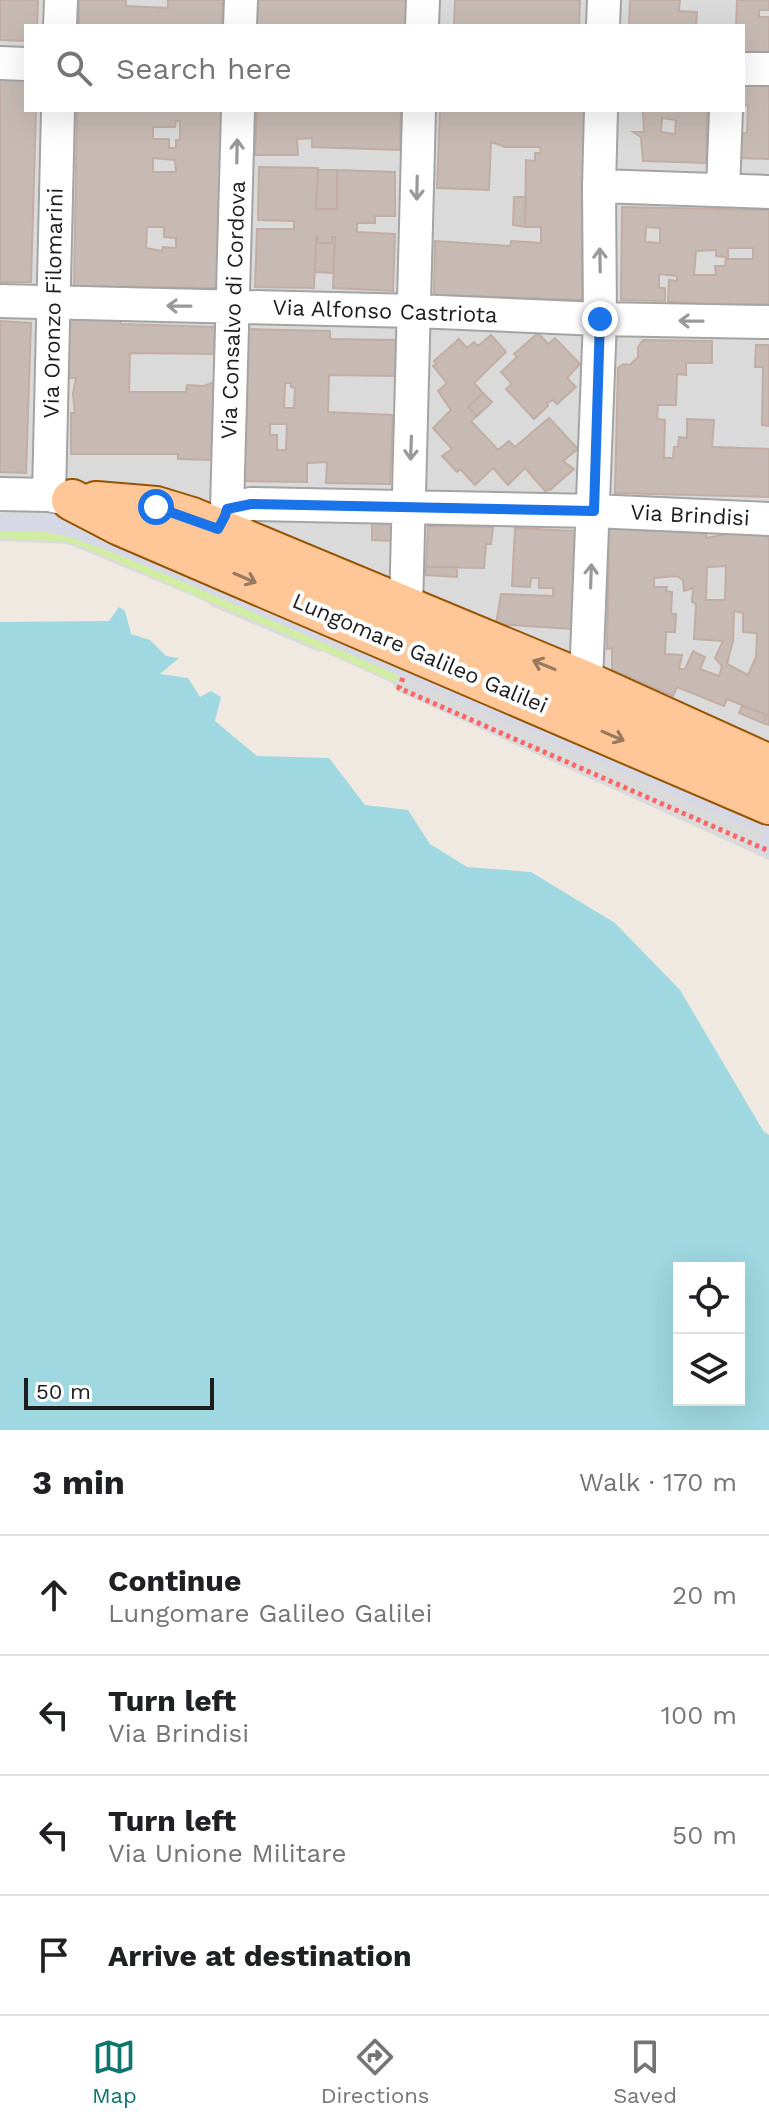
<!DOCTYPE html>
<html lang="en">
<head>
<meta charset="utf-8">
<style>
  body { margin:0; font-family:"Work Sans",sans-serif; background:#f6f6f6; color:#202124 }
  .controls { position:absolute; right:24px; bottom:24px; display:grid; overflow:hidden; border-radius:0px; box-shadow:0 8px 32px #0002 }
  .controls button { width:72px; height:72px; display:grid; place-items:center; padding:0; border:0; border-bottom:2px solid #e0e0e0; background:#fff; color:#202124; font:40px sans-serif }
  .scale { position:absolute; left:24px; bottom:20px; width:190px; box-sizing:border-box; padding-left:8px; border:4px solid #1d1d1d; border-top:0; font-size:22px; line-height:28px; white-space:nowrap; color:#1d1d1d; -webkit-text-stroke:6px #fff; paint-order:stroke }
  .stop { position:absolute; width:24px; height:24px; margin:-18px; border:6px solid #1a73e8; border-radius:50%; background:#fff }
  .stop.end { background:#1a73e8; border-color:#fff; box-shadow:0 2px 8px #0008 }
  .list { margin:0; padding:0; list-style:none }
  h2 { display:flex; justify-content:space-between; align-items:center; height:104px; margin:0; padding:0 32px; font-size:34px }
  h2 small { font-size:26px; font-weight:400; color:#757577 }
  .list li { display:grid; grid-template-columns:52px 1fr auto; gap:24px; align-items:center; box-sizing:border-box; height:120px; padding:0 32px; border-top:2px solid #e0e0e0 }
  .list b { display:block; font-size:30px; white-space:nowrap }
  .list p { margin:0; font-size:26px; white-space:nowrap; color:#757577 }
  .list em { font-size:26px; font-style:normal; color:#757577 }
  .icon { flex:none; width:44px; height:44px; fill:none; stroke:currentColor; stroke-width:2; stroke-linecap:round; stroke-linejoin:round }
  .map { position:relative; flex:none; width:769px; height:1430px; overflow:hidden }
  .search { position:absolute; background:#fff; box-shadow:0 8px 32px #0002; left:24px; right:24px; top:24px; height:88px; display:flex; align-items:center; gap:20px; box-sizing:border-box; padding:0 28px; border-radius:0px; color:#757577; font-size:30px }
  .sheet { height:584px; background:#fff }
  nav { display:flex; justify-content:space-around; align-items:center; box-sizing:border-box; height:112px; border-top:2px solid #e0e0e0; background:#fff; font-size:22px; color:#757577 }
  nav a { display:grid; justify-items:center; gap:4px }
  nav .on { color:#0f766e }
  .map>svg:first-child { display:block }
  .residential { fill:#dbdada; fill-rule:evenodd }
  .grass { fill:#d0eda3 }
  .plaza { fill:#d6d8e5 }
  .water { fill:#9fd8e0; fill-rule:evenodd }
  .building { fill:#c7bab5; stroke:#c1ada3; stroke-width:2; fill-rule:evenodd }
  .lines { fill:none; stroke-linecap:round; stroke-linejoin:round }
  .minor-casing { stroke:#a4a4a4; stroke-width:36 }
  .major-casing { stroke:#965400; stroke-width:44 }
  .path { stroke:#ff6363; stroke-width:5; stroke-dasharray:4 4; stroke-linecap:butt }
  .minor { stroke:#fff; stroke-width:32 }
  .major { stroke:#ffc797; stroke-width:40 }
  .oneway { stroke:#999 }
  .oneway2 { stroke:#997a60 }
  .route { stroke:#1a73e8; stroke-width:10 }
  .labels { text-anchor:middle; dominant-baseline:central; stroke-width:8; stroke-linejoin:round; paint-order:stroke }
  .street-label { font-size:22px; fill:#1d1d1d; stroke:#fff }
</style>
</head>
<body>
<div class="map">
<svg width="769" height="1430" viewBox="0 0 769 1430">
  <rect width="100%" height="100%" fill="#efe9e2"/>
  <path class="residential" d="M0,0H769V860L397,691L392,683L322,651L319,652L211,606L207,602L85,551L67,544L0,541ZM26,26H743V110H26Z"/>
  <path class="grass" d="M0,531H39L79,539L193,585L400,674L396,682L86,548L67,542L0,538Z"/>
  <path class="plaza" d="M0,515H54L72,518L769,816V856L755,850L762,833L121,555L61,534L39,531H0Z"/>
  <path class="water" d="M119,607L125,611L131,634L150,640L166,656L179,658L160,674L188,678L200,697L211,691L221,697L215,721L257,756L329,758L365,805L408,810L430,844L467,867L531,872L615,923L680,990L764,1132L769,1135V1430H0V622L109,621ZM679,1268H739V1400H679Z"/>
  <path class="building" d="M0,0H38L37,26H26V41L0,40Z
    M79,0H126V6L168,8V0H223L222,26H79Z
    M256,0H409L408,26H256Z
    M455,0H580L579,26H454Z
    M630,0H680L679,11L697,12L696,26H629Z
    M737,0H769V10H759V17H769V54L743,53V26H736Z
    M0,79L26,80V110H36L31,282H0Z
    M743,81L769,83V159L737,158V134L747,133L748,105H743Z
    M77,110H222L217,288L74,286ZM176,121H180V140H176V148H169V139H153V127H175ZM153,158L175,160L176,172H153ZM147,227H164V237L176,238V248L163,247L162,251L146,248Z
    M257,110H401L400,150L312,147V138L297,139L298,155H255Z
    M440,110H586L582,193V300L434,295L435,241L510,246L511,241L541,243V227H525L526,160L535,161V153H541L540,147H505L491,142L489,190L437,188Z
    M643,110H707L706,163L643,161L641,137L633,132H644ZM662,118L676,120L675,134L661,132Z
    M259,167L318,168L316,209H337V170L395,172V216H375V223H357V232L395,234L393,291L333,288L335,237H332V243H318V237H316L314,288L255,287L257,229H294V221L258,220Z
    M318,170H337V209H316Z
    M514,197H526L525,227L513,225Z
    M622,207L769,210V305L749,304V306L668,302L669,280L677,281V276L659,274V288H665V301L621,300ZM646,227L660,228V243L645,242ZM728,248H753V259H728ZM716,250V256L726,257L725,266H715L716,275H694L696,251Z
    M316,237H318V243H332V237H335L333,273L315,272Z
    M67,319L120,320L121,324L215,327L214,354L130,353L129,392H186L187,385L204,386L214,382L216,385V460L178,459V454H71V413H75L73,394L76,378H66Z
    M0,321L31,323L26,473L0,472Z
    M245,329L330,331V339L396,340L395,376L329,375L328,412L393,415L390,484L326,483L327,462L307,463V482L241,481ZM285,383H291V387L295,388L294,408H284ZM270,424H287L286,450H277V435H270Z
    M538,333L548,344L555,338L580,364L567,378L576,387L557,404L553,400L547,403L548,406L534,419L506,389L512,384L501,372L517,357L514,354Z
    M491,335L506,352L474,383L483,393L468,407L477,416L471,421L498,450L509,441L515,447L549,418L578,449L563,461L574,469L550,490L548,489L546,492L525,468L508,485L493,468L475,485L460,469L457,472L442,456L452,449L433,428L451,410L438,391L447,383L433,366L436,364L434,361L459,339L467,348L474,342L478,346Z
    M643,340L712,341V363H686V375L677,374L676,405H658L657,419L665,420L664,458H673L674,447H678L679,437L687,438V419L714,420L712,447L769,449V497L615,493L618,368L623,364L630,365L638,357V347Z
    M756,345H769V426L762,425L763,367H755Z
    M483,393L492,402L477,416L468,407Z
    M372,520H394V541L372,540Z
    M428,526L493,527L491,544H486L484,568L426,567Z
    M609,526L702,528V534H706V538L723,535V530L769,531V725L763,723L767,715L727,699L724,706L677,687L673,696L612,670V648L607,649ZM726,566L725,600H706L707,567ZM677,576L683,580L684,591L693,588L692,602L696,604L694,639L723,641L715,658L722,666L719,676L700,669L705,657L693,651L685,669H679L682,655L665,654L666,632H675L676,614H671L672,592L666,591L667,587H654V578ZM734,611L743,613V632L757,633L756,657L748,675L727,664L733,641Z
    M515,528L575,531L572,629L496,624L501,594L553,596V588H539V578H531L530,587L512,586Z
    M426,567H457V577L426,575Z
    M742,706L767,715L763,723L739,713Z"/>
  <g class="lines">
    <defs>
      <path id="minor" d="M60,26L61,0
        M240,26L241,0
        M422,26L423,0
        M603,26L604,0
        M0,63L26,64
        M743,69H769
        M599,186L769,192
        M723,190L726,110
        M0,301L415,311L600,319L769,322
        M0,494L49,495L68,499
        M49,495L58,110
        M227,509L251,504L594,511L769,519
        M218,529L227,509L238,110
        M406,608L419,110
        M586,682L600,319L599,186L601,110"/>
      <path id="major" d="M72,500L120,525L769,804
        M96,502L156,507L192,518L586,682L769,765"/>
    </defs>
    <use href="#minor" class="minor-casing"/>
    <use href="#major" class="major-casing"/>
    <path class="path" d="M403,678L399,688L769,851"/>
    <use href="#minor" class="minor"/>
    <use href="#major" class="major"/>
  </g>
  <defs><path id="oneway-shaft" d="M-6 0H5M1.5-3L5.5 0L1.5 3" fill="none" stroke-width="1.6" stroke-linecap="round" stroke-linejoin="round" transform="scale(2)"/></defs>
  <g class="oneway">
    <use href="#oneway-shaft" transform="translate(237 151) rotate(-89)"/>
    <use href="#oneway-shaft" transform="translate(417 188) rotate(91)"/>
    <use href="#oneway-shaft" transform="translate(600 260) rotate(-91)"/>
    <use href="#oneway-shaft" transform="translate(179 306) rotate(-179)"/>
    <use href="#oneway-shaft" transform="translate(691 321) rotate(-179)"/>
    <use href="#oneway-shaft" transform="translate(411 448) rotate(92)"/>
    <use href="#oneway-shaft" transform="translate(591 576) rotate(-88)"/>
  </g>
  <g class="oneway2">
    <use href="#oneway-shaft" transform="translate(245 578) rotate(23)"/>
    <use href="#oneway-shaft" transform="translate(544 665) rotate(-158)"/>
    <use href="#oneway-shaft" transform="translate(613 736) rotate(23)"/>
  </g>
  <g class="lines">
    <path class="route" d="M156,507L218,529L225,516L227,509L251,504L594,511L600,319"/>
  </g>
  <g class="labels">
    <g class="street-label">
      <text transform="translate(53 303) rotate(-89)">Via Oronzo Filomarini</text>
      <text transform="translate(233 310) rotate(-88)">Via Consalvo di Cordova</text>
      <text transform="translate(385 311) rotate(2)">Via Alfonso Castriota</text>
      <text transform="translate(690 515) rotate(3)">Via Brindisi</text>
      <text transform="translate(420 653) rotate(23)">Lungomare Galileo Galilei</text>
    </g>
  </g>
</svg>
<div class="controls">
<button><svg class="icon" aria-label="locate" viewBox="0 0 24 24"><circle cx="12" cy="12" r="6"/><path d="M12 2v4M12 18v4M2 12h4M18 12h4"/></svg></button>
<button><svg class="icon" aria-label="layers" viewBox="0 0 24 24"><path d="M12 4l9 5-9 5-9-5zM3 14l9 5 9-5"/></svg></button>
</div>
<div class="scale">50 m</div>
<div class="stop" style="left:156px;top:507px"></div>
<div class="stop end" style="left:600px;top:319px"></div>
<div class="search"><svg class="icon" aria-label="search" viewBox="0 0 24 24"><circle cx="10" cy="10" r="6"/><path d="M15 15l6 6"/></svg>Search here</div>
</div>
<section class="sheet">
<h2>3 min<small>Walk · 170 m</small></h2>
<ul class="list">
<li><svg class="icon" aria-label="ahead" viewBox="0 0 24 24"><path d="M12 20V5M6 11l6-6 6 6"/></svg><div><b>Continue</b><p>Lungomare Galileo Galilei</p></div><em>20 m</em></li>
<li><svg class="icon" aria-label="left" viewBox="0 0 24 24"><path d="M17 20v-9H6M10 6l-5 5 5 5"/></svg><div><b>Turn left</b><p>Via Brindisi</p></div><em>100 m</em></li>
<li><svg class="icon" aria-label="left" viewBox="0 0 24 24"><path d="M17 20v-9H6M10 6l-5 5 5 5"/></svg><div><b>Turn left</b><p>Via Unione Militare</p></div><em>50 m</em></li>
<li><svg class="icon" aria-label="arrive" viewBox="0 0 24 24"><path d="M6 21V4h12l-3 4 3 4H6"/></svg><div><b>Arrive at destination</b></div></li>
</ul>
</section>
<nav>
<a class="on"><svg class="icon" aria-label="map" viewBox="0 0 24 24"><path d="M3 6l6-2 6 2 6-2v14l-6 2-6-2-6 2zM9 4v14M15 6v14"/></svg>Map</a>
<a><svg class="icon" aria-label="directions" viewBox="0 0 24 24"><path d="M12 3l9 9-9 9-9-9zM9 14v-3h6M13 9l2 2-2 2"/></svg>Directions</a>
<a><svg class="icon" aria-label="saved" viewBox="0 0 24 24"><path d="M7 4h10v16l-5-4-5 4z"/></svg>Saved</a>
</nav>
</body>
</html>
